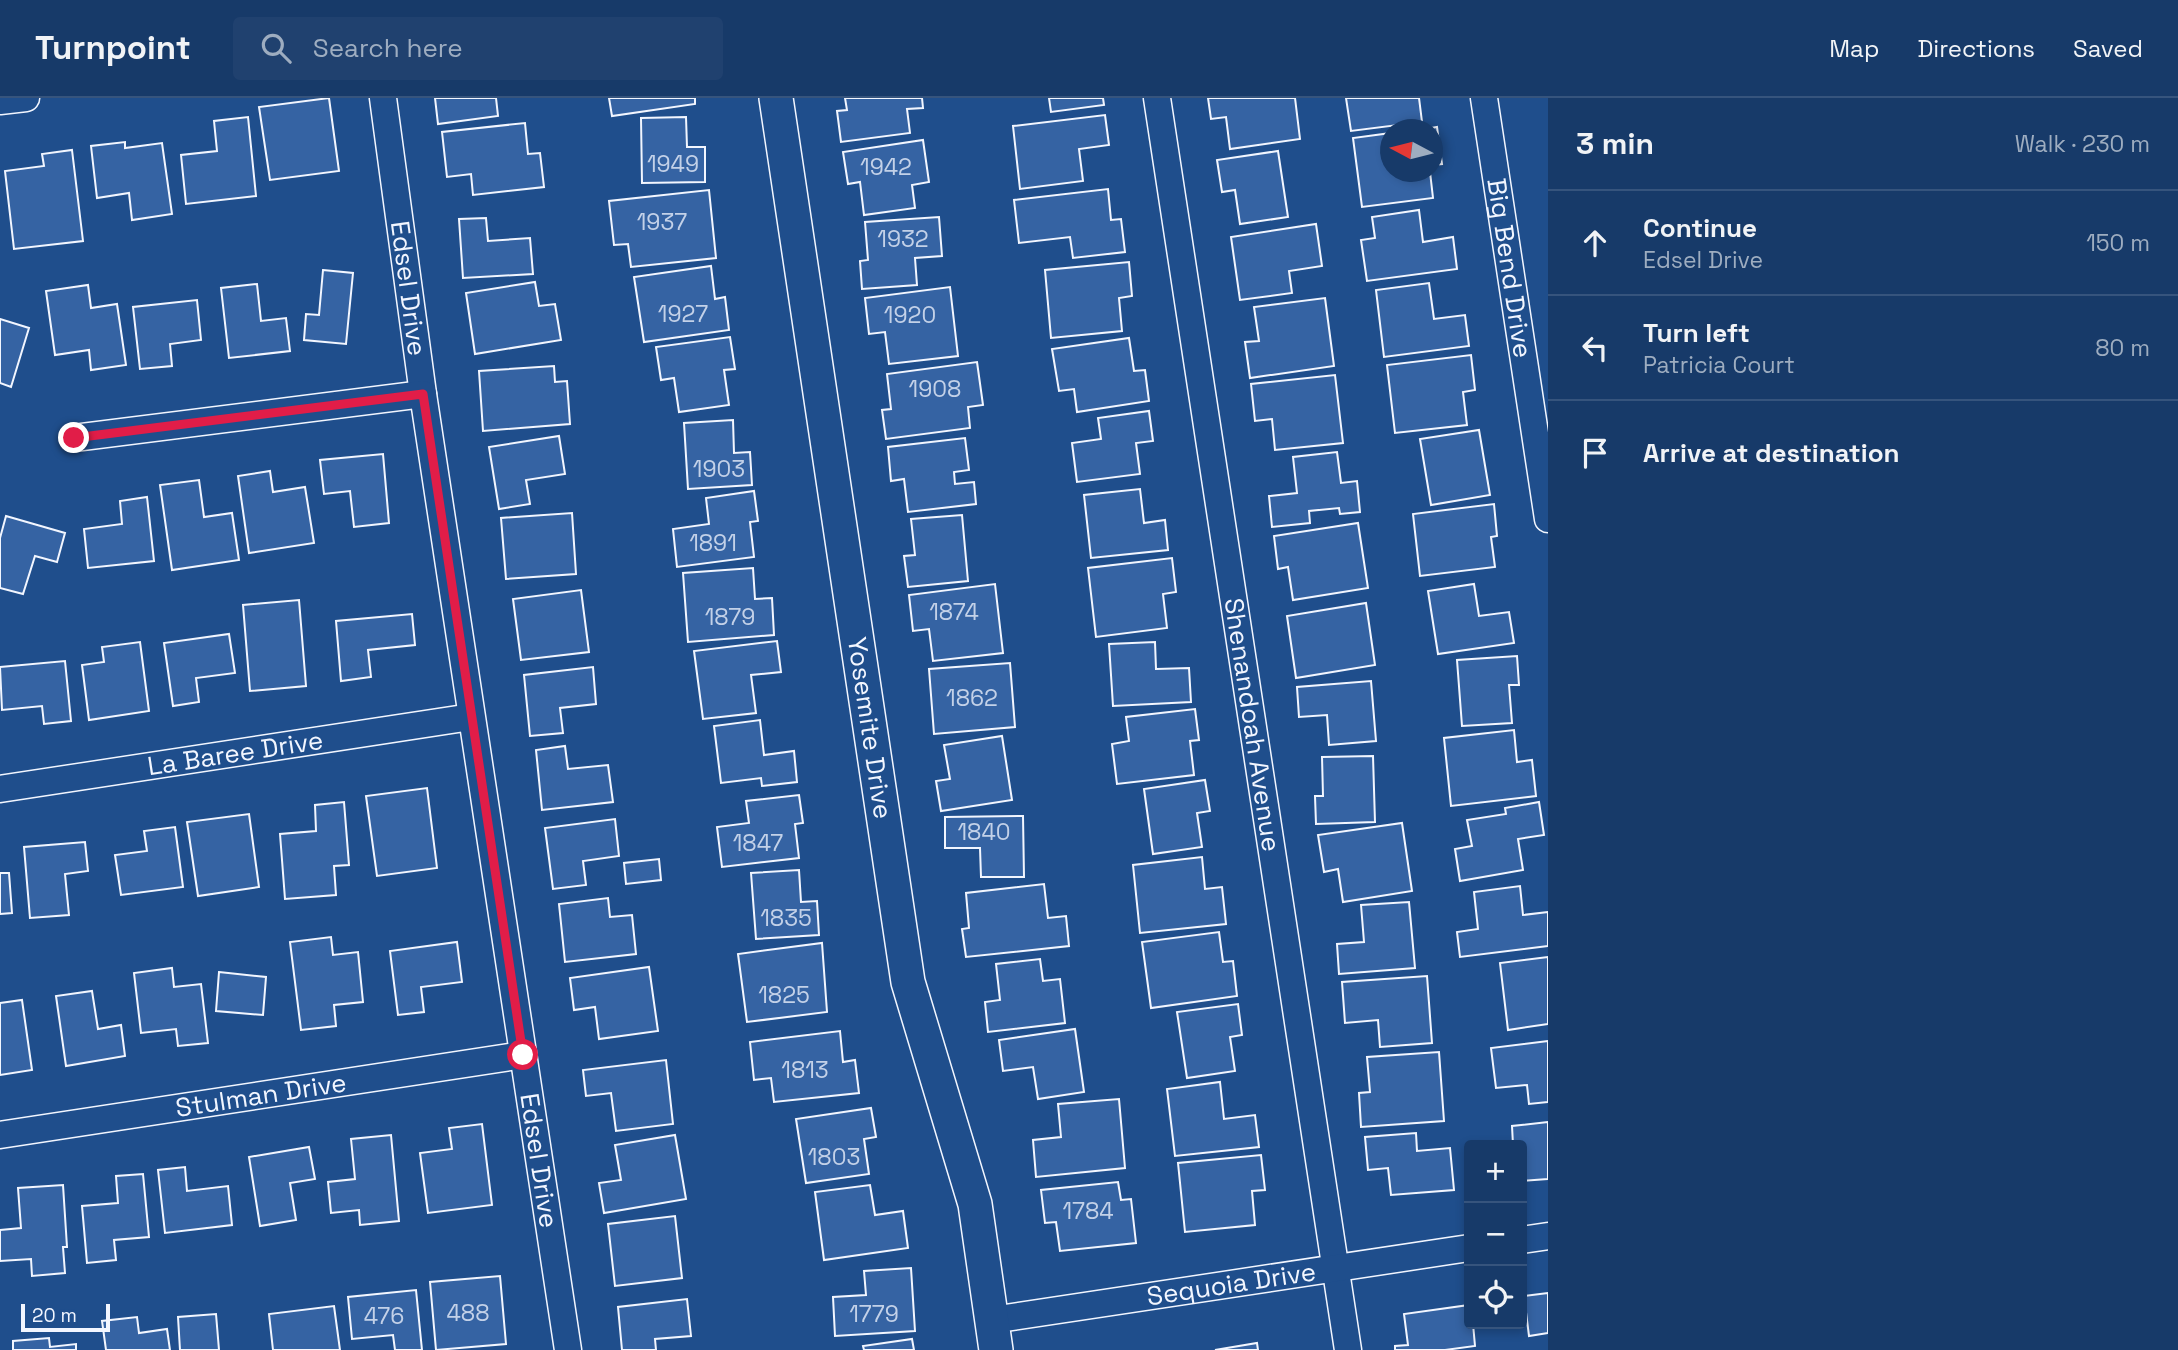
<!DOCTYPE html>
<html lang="en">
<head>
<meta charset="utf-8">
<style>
  body { margin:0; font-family:"Space Grotesk",sans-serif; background:#20416f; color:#f1f3f6 }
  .controls { position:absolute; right:21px; bottom:21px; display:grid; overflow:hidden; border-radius:7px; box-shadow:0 4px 10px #0003 }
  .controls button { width:63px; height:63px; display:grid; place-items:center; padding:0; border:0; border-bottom:2px solid #36547d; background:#173a69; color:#f1f3f6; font:35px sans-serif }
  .compass { position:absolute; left:1380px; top:21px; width:63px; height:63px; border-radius:50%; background:#173a69; box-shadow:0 4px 10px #0003; rotate:277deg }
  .scale { position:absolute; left:21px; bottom:18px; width:89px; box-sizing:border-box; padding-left:7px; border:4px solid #f2f6ff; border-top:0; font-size:19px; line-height:24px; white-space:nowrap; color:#f2f6ff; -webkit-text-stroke:5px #1f4e8c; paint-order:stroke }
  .stop { position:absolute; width:21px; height:21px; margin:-16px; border:5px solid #e11d48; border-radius:50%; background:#fff }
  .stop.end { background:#e11d48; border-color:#fff; box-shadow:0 2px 7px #0008 }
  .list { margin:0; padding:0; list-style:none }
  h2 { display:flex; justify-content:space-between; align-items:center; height:91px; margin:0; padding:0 28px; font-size:30px }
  h2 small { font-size:23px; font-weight:400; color:#9eadc0 }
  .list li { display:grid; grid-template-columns:46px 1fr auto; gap:21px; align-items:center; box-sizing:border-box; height:105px; padding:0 28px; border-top:2px solid #36547d }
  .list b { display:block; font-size:26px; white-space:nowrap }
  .list p { margin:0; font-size:23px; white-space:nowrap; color:#9eadc0 }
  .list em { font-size:23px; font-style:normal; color:#9eadc0 }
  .icon { flex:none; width:38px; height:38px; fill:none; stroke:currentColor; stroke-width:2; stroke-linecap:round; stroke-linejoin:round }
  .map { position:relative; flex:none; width:1548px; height:1252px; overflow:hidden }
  header { display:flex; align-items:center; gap:42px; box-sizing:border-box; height:98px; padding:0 35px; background:#173a69; border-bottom:2px solid #36547d }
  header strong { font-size:33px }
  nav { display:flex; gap:38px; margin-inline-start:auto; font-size:24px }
  .search { width:490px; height:63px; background:#20416f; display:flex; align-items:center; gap:18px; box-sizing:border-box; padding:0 24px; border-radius:7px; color:#9eadc0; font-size:26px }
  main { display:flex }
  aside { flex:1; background:#173a69 }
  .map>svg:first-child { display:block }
  .building { fill:#3563a3; stroke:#f2f6ff; stroke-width:2 }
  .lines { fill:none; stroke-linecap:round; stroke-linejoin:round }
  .minor-casing { stroke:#f2f6ff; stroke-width:29 }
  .tertiary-casing { stroke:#f2f6ff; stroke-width:36 }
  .minor { stroke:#1f4e8c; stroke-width:26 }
  .tertiary { stroke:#1f4e8c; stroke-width:33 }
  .route { stroke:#e11d48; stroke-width:9 }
  .labels { text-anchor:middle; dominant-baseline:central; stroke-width:5; stroke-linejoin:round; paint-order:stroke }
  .number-label { font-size:23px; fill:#c3d1e8 }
  .street-label { font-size:26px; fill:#f2f6ff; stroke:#1f4e8c }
</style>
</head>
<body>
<header>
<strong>Turnpoint</strong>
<div class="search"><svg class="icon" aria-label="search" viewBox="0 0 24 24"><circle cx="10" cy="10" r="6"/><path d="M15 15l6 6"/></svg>Search here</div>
<nav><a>Map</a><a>Directions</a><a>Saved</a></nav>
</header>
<main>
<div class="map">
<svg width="1548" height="1252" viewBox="0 0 1548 1252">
  <rect width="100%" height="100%" fill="#1f4e8c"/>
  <path class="building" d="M329,0L339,73L270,82L259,9Z
    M435,0H496L498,18L438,26Z
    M609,0H695V6L612,18Z
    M845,0H922L923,10L907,11L910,35L841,44L837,13L847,12Z
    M1049,0H1103L1104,7L1051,14Z
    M1208,0H1295L1300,41L1230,51L1226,19L1211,21Z
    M1346,0H1419L1422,24L1351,33Z
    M1105,17L1109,47L1079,51L1083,83L1020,91L1013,28Z
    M248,19L256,98L186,106L181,57L217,53L214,23Z
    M686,19L687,49H705V84L642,85L641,20Z
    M525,25L528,56L540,55L544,89L473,97L471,76L447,79L442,34Z
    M1437,29L1442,66L1433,67V32H1420Z
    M1391,35V74H1430L1433,100L1362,109L1353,40Z
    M923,42L929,84L912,87L915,110L864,117L860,84L848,86L843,54Z
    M125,44V50L162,45L172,116L132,122L129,95L97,100L91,48Z
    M72,52L83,143L14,151L5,73L44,68L42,56Z
    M1278,53L1288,119L1240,126L1235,92L1222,94L1217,62Z
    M1108,91L1111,122L1121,121L1125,154L1073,160L1070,139L1019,145L1014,102Z
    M709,92L716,160L631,169L628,146L614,147L609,103Z
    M1419,112L1423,144L1453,139L1457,171L1367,183L1361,142L1375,140L1372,119Z
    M939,119L942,158L915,160L917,187L862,191L860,163L868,162L865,124Z
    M486,120L488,143L530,140L533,176L463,180L459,121Z
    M1316,126L1322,168L1289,173L1292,195L1240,202L1231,139Z
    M1129,164L1132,198L1119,200L1122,233L1051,240L1045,172Z
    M711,168L715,201L725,199L729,232L644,244L634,179Z
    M323,172L353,175L346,246L304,242L306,216L319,217Z
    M535,184L539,208L555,206L561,242L475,256L466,195Z
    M1429,185L1434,221L1465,217L1469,248L1384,259L1376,192Z
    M257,186L261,223L286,220L290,253L229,260L221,190Z
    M88,187L91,210L117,206L126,267L91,272L89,252L55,257L46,193Z
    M950,189L958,258L889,266L885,234L869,236L865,200Z
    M1325,200L1334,268L1250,280L1245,244L1259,243L1254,209Z
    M197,202L201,242L170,246L172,268L140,271L133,209Z
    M0,221L29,230L11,289L0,285Z
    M730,239L735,271L724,272L729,307L679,314L674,280L661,282L656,249Z
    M1129,240L1134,273L1145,272L1149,303L1077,314L1074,291L1059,293L1052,251Z
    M1471,257L1475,292L1463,294L1467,327L1395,335L1387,267Z
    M977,264L983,307L968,309L970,330L886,341L882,312L891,311L887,276Z
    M554,268L555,284L567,283L570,326L483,333L479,273Z
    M1335,277L1343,345L1275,352L1272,321L1255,323L1251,286Z
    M1149,313L1153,343L1136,345L1140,376L1077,384L1072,345L1101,341L1098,320Z
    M733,322L734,355L750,354L752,387L688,391L684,325Z
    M1479,332L1490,397L1431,407L1420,341Z
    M559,338L565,376L526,382L530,406L499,411L489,349Z
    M965,340L969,372L954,374L955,386L974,384L976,406L908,414L904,381L891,383L888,349Z
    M1337,354L1341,385L1357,383L1360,414L1340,416L1339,410L1309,413L1310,425L1272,429L1269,398L1297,395L1293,359Z
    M383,356L389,425L354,429L350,393L324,396L320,362Z
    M270,373L273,394L305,389L314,445L249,455L238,378Z
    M199,382L204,419L232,415L239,462L172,472L160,387Z
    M1140,391L1144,425L1165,422L1168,452L1091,460L1084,397Z
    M754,393L758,423L750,424L754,459L677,469L673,431L709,426L706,400Z
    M147,399L154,463L88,470L84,431L122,426L120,403Z
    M1494,406L1497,438L1491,439L1495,469L1420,478L1413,416Z
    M572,415L576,476L506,481L501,420Z
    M962,417L968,483L908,489L904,458L915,457L911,421Z
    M6,418L65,435L57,464L35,458L23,496L0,490V440Z
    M1358,425L1368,490L1293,502L1288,469L1278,471L1274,438Z
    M1172,460L1176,494L1163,496L1167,530L1096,539L1088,470Z
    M753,470L755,501L772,500L774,537L688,544L683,475Z
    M995,486L1003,555L933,563L929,531L913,533L909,497Z
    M1474,486L1479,518L1509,514L1514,545L1438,556L1428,493Z
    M581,492L589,554L521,562L513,501Z
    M299,502L306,588L250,593L243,507Z
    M1366,505L1375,567L1296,580L1287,518Z
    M412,516L415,547L368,552L371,579L341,583L336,523Z
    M229,536L235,575L196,580L199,604L173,608L164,545Z
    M777,543L781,574L751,577L756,615L703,621L694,553Z
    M140,544L149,613L89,622L82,567L104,564L102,549Z
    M1155,544L1156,571L1189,570L1191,604L1113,608L1109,546Z
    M1517,558L1519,587H1509L1512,625L1462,628L1457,562Z
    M65,563L71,623L44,626L42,608L2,612L0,569Z
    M1010,565L1015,629L934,636L929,571Z
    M593,569L596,606L560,610L563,635L530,638L524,577Z
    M1371,583L1376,643L1329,647L1327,617L1299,619L1297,589Z
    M1195,611L1199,642L1190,643L1194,677L1117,686L1112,646L1129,643L1126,619Z
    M760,622L764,657L794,653L797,684L762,688L761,680L721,685L714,628Z
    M1514,632L1517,664L1532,662L1536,698L1451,708L1444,640Z
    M1002,638L1012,702L941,713L936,683L950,681L944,647Z
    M565,648L568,671L608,667L613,704L542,712L536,652Z
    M1373,658L1375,724L1316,726L1315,698H1323L1322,659Z
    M1205,682L1210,713L1197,715L1202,749L1153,756L1144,691Z
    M427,690L437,770L377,778L366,698Z
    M799,697L803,725L795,726L799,760L722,769L717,729L749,725L746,703Z
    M344,704L349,767L334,768L336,797L285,801L280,736L316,733L315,707Z
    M1539,704L1544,737L1518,741L1523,772L1460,783L1455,751L1472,748L1467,722L1506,716L1505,710Z
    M249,716L259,789L198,798L187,724Z
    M1023,718L1024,779H981L980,750H945V719Z
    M615,721L619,758L583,763L586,787L553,791L545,730Z
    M1402,725L1412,793L1343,804L1338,771L1324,774L1318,737Z
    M175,729L183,789L121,797L115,757L147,753L144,733Z
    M85,744L88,773L65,776L69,817L30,820L24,749Z
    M1202,759L1205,791L1222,789L1226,826L1140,835L1133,767Z
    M659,761L661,782L626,786L624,765Z
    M799,772L801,804L817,803L819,837L756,841L751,775Z
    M0,775H9L12,815L0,816Z
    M1044,786L1048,820L1066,818L1069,848L966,859L962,831L969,830L966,795Z
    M1520,788L1523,817L1548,814V848L1460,859L1457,834L1478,831L1474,794Z
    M608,800L610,819L632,817L636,856L565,864L559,806Z
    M1409,804L1415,870L1339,876L1337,846L1364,844L1361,807Z
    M1219,834L1223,864L1233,863L1237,898L1151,910L1142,844Z
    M331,839L333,857L358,854L363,904L334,907L336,928L301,932L290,844Z
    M457,844L462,884L421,889L424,914L398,917L390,853Z
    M822,845L827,914L747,924L738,856Z
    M1548,859V926L1508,932L1500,865Z
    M1040,861L1043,883L1060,881L1065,925L988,934L985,904L1000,902L996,866Z
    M649,869L658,933L599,941L595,909L574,912L570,880Z
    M172,870L174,889L201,886L208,945L178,948L176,931L141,935L134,875Z
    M219,874L266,879L263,917L216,913Z
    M1427,878L1432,945L1380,949L1378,922L1345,925L1342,884Z
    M92,893L98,931L121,927L125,958L66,968L56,898Z
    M22,902L32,972L0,977V905Z
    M1238,906L1242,937L1230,939L1235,973L1187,980L1177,914Z
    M1075,931L1084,994L1038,1001L1033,969L1003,973L999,942Z
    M840,933L843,964L855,962L859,995L774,1004L771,980L754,982L750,944Z
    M1548,943V1004L1529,1006L1527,987L1496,990L1491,950Z
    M1439,954L1444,1023L1361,1029L1359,995L1370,994L1367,959Z
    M666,962L673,1026L616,1033L611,995L586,998L583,972Z
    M1220,984L1224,1021L1255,1017L1259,1049L1175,1058L1167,991Z
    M1119,1001L1125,1070L1036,1079L1033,1042L1061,1039L1058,1006Z
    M871,1010L876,1039L864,1041L869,1076L806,1085L796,1021Z
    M1548,1024V1081L1522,1083V1047H1513L1512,1028Z
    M482,1026L492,1107L428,1115L420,1055L452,1051L449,1030Z
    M1416,1035L1417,1053L1450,1050L1454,1092L1391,1097L1388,1070L1368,1072L1365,1039Z
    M391,1037L399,1123L360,1127L359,1112L331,1115L328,1084L355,1081L351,1041Z
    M675,1037L686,1101L604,1115L599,1085L621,1082L615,1047Z
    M309,1049L315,1081L290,1085L296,1122L260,1128L249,1059Z
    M1261,1057L1265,1092L1252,1093L1255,1127L1185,1134L1178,1065Z
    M185,1069L187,1093L228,1088L232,1127L165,1135L158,1072Z
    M143,1076L149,1139L114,1142L116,1162L87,1165L82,1108L118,1105L116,1078Z
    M1118,1084L1121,1102L1131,1101L1136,1145L1060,1153L1056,1124L1045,1125L1041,1092Z
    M63,1087L67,1149H63L65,1175L32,1178L31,1161L0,1163V1132L21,1130L18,1090Z
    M870,1087L875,1117L903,1113L908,1150L824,1162L815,1094Z
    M675,1118L682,1180L615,1188L608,1126Z
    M911,1170L915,1233L835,1238L833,1199L866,1197L864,1173Z
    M500,1178L506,1246L436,1252L430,1184Z
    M416,1192L422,1252H395L393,1237L352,1241L348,1199Z
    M1548,1195V1235L1529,1238L1524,1198Z
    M687,1201L691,1238L655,1241L656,1252H622L618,1209Z
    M1469,1207V1226H1473L1475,1248L1445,1252H1395V1248L1408,1247L1404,1216Z
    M334,1208L340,1252H273L269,1216Z
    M216,1216L219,1252H180L178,1219Z
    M137,1219L139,1235L167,1231L170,1252H106L102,1223Z
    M49,1240L50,1249L76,1246V1252H13V1243Z
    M912,1241L914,1252H864L863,1248Z
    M1257,1245L1258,1252H1215Z"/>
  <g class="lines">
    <defs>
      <g id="minor">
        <path id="s1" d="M383,0L423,296L568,1252"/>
        <path id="s2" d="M1157,0L1348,1252"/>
        <path id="s3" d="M1484,0L1548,421"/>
        <path d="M0,3L26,0"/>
        <path d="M74,340L423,296"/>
        <path id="s4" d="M0,691L471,619"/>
        <path id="s5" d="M0,1037L523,957"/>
        <path d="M1522,1142L1548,1138"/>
        <path id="s6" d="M992,1222L1469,1150"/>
      </g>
      <g id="tertiary">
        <path id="s7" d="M776,0L908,884L975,1106L996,1252"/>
      </g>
    </defs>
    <use href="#minor" class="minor-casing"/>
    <use href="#tertiary" class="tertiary-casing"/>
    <use href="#minor" class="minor"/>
    <use href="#tertiary" class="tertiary"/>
  </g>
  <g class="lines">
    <path class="route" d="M74,340L423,296L523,957"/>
  </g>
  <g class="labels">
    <g class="number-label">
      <text x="673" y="66">1949</text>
      <text x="886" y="69">1942</text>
      <text x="662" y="124">1937</text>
      <text x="903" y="141">1932</text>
      <text x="683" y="216">1927</text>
      <text x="910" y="217">1920</text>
      <text x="935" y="291">1908</text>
      <text x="719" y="371">1903</text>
      <text x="713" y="445">1891</text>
      <text x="954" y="514">1874</text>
      <text x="730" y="519">1879</text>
      <text x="972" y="600">1862</text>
      <text x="984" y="734">1840</text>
      <text x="758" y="745">1847</text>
      <text x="786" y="820">1835</text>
      <text x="784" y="897">1825</text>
      <text x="805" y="972">1813</text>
      <text x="834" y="1059">1803</text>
      <text x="1088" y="1113">1784</text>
      <text x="468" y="1215">488</text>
      <text x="874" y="1216">1779</text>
      <text x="384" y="1218">476</text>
    </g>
    <g class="street-label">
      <text stroke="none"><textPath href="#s3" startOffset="172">Big Bend Drive</textPath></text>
      <text stroke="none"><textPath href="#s1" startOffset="192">Edsel Drive</textPath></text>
      <text stroke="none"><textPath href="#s2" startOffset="634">Shenandoah Avenue</textPath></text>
      <text stroke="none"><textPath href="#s7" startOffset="637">Yosemite Drive</textPath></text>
      <text stroke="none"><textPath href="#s4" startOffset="238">La Baree Drive</textPath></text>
      <text stroke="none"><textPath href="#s5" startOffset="264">Stulman Drive</textPath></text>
      <text stroke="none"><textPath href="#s1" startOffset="1074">Edsel Drive</textPath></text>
      <text stroke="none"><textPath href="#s6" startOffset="242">Sequoia Drive</textPath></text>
    </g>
  </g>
</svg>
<div class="controls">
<button>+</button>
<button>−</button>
<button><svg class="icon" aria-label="locate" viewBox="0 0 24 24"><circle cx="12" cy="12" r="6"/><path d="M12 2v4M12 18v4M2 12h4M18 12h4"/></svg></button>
</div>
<svg class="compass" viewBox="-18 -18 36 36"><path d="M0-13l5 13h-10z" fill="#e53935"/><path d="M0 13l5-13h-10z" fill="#9eadc0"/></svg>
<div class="scale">20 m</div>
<div class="stop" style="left:523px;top:957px"></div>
<div class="stop end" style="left:74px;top:340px"></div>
</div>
<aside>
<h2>3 min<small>Walk · 230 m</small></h2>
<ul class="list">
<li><svg class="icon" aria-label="ahead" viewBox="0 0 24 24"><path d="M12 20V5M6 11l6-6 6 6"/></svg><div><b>Continue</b><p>Edsel Drive</p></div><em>150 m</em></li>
<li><svg class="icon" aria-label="left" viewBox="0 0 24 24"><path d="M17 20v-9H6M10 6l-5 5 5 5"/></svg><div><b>Turn left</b><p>Patricia Court</p></div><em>80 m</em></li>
<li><svg class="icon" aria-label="arrive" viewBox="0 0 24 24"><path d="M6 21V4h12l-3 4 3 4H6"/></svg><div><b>Arrive at destination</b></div></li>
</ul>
</aside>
</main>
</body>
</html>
